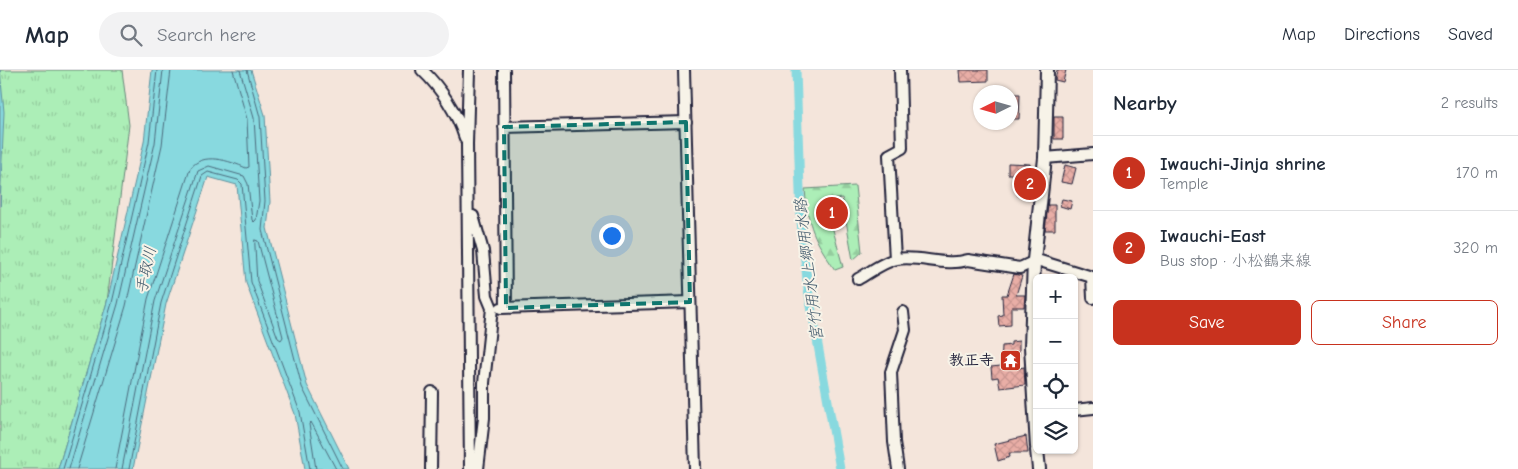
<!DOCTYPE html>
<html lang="en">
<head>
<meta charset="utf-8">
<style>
  body { margin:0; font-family:"Comic Neue","Klee One",sans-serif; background:#f2f2f3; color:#1f2937 }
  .controls { position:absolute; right:15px; bottom:15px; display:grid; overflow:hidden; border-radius:8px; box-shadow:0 1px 4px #0004 }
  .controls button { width:45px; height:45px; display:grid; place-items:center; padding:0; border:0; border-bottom:1px solid #e0e1e3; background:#fff; color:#1f2937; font:25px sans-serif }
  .compass { position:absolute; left:973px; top:15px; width:45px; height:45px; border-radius:50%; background:#fff; box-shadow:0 1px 4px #0004; rotate:265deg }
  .you { position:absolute; left:611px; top:165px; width:18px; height:18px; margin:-12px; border:4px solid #fff; border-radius:50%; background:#1a73e8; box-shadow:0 0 0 8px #1a73e833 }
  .badge { display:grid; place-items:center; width:32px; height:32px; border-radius:50%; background:#c8321e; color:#fff; font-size:16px; font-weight:700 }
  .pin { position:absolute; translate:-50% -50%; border:2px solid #fff; box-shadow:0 1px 5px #0006 }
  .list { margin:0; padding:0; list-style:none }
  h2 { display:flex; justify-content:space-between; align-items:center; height:65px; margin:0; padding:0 20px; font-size:21px }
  h2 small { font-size:16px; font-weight:400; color:#747a83 }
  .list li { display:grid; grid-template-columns:32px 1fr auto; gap:15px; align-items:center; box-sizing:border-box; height:75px; padding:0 20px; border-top:1px solid #e0e1e3 }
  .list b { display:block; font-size:19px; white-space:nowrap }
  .list p { margin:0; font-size:16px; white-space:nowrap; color:#747a83 }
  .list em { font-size:16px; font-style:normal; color:#747a83 }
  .actions { display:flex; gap:10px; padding:15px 20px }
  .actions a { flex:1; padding:11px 0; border:1px solid #c8321e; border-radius:8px; text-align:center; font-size:18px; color:#c8321e }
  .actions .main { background:#c8321e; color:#fff }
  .icon { flex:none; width:28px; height:28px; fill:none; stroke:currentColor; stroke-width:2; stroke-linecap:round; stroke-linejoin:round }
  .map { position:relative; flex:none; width:1093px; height:399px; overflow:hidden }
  header { display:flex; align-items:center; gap:30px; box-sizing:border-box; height:70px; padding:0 25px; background:#fff; border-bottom:1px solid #e0e1e3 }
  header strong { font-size:24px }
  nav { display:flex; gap:28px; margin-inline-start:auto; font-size:18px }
  .search { width:350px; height:45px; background:#f2f2f3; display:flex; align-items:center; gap:12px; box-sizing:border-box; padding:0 18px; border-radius:28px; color:#747a83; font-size:19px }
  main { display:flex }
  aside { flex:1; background:#fff }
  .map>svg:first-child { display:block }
  .grass { fill:url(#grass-tufts); stroke:#678879 }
  .forest { fill:url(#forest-firs); stroke:#678879 }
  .water { fill:#88d9df; stroke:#5f909d }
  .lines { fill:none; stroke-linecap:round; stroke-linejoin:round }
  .shore { stroke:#4b6b7d; stroke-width:1 }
  .canal { stroke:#88d9df; stroke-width:9 }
  .building { fill:url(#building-cross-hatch); stroke:#22223b }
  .minor-casing { stroke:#22223b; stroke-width:14 }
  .major-casing { stroke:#22223b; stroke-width:16 }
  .minor { stroke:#f7f3e8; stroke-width:10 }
  .major { stroke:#f7f3e8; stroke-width:12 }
  .marked { fill:#0f766e; fill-opacity:0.2; stroke:#0f766e; stroke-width:4; stroke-dasharray:10 6; stroke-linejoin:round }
  .labels { text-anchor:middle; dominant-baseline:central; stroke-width:4; stroke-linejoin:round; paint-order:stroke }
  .poi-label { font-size:15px; font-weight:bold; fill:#22223b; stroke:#f7f3e8; text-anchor:end }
  .water-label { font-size:16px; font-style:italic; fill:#41596c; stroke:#f7f3e8 }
</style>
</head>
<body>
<header>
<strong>Map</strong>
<div class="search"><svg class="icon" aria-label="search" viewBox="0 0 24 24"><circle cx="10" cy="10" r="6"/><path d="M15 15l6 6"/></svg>Search here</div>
<nav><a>Map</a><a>Directions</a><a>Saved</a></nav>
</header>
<main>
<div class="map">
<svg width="1093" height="399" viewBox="0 0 1093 399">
  <defs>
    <pattern id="grass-tufts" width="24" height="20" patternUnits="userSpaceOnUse" patternTransform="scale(1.25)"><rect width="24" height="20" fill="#aceeb7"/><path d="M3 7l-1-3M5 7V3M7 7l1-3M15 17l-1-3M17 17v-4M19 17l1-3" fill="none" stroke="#94cc9e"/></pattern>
    <pattern id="forest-firs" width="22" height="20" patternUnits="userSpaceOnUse" patternTransform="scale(1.25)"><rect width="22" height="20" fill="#aceeb7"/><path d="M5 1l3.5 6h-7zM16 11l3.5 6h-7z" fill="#94cc9e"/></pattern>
    <pattern id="building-cross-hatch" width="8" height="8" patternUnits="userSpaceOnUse" patternTransform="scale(1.25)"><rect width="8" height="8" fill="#e9aea6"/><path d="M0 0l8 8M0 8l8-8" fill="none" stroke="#c89590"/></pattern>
  </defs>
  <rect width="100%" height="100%" fill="#f4e5db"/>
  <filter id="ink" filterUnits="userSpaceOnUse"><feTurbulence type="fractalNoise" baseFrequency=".02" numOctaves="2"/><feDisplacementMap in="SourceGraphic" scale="10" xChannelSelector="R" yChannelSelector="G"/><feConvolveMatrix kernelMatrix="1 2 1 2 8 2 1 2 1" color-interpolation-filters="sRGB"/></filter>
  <g filter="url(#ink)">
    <path class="grass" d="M0,0H122L129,55L107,232L58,399H0Z"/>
    <path class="forest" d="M855,116L862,182L853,190L842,128L820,132L826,153L832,156L843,197L835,200C814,168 808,158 805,119Z"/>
    <path class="water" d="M0,0L4,42L0,137Z
      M152,0H251L265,45L270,132L267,158L307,315L349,399H305L295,344L246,213L237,115L208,107L166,234L133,399H58L107,232L144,72Z"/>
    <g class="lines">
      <path class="shore" d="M247,0L260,47L265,131L262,160L302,317L343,399
        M255,170L258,171L283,267L281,270L278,268L257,211Z
        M63,399L112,233L149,72L157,0
        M69,399L118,234L155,73L163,0
        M77,399L126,236L162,75L171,0
        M115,399L148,229L190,99C202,81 230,91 246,98L249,97L247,49L233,0
        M122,399L155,231L198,101L209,96L244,106L248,114L252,150L254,152L256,150L259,131L254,48L240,0
        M129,399L161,233L202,106L208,102L238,110L242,114L251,212L300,342L310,399
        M316,399L309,354L311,352L336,399"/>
      <path class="canal" d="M796,0L801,151L808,219L840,399"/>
    </g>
    <path class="building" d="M960,0H988V11L961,12Z
      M1057,0H1066L1063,12L1055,10Z
      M1010,24H1020L1019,49H1010Z
      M1054,47H1063V69H1054Z
      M1008,93L1030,94V127L1018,126L1017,104H1008Z
      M1065,95L1076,98L1072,114L1061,112Z
      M1062,129L1072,131L1070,139L1060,136Z
      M838,131L841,148L828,152L824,134Z
      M1048,135H1055V160H1045Z
      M1014,204L1022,206L1016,225H1025L1024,237H1011V255L999,256L998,246L1003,245L1002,225H1007Z
      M1019,271V298L1024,297L1025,315L1000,318L998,307L992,308L991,297L1001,296L1002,276L1011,275V272Z
      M1026,366L1028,383H1009L1010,387L998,391L994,374Z"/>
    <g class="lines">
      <defs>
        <path id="minor" d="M422,0C441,18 457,43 465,68
          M469,0L467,74L470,399
          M504,0L506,238
          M684,0L695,399
          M504,57L686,52
          M1045,88L1093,84
          M469,145L473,146L483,181L487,226L492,238L484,313V348L478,399
          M895,189L889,85L902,78L900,0
          M858,209C869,203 884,191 897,189C920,185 945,197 968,190L1020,198L1037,190L1092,207L1093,228
          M501,238L690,232
          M1074,340L1093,338
          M431,399L432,322
          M898,399L894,372L891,302L905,260L903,242"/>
        <path id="major" d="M1037,377L1031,277L1034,190L1045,88L1047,0
          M1037,380L1039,399"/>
      </defs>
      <use href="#minor" class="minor-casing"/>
      <use href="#major" class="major-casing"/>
      <use href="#minor" class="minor"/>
      <use href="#major" class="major"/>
    </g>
  </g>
  <path class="marked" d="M686,52L690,232L506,238L504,57Z"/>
  <defs>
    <symbol id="temple-square" viewBox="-11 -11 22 22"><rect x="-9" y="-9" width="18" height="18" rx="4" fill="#c8321e" stroke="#f7f3e8"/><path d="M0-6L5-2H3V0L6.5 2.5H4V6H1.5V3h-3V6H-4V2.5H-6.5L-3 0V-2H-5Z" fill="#fff"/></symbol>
  </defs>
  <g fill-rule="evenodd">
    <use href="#temple-square" x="998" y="278" width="25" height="25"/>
  </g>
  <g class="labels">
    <g class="poi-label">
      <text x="994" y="290">教正寺</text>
    </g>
    <g class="water-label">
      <text transform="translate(146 200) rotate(-78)">手取川</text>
      <text transform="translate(809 200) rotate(-97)">宮竹用水上郷用水路</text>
    </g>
  </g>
</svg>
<div class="controls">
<button>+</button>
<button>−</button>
<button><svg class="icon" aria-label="locate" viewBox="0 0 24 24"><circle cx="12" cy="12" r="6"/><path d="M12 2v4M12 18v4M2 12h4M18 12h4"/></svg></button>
<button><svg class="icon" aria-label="layers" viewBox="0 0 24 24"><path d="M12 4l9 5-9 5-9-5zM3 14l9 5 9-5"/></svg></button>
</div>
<svg class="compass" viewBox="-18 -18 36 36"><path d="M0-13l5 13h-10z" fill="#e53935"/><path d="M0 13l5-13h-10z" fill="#747a83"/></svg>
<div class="you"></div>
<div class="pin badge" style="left:832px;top:143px">1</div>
<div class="pin badge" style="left:1030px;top:114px">2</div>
</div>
<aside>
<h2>Nearby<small>2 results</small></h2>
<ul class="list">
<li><span class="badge">1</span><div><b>Iwauchi-Jinja shrine</b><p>Temple</p></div><em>170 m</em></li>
<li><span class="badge">2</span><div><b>Iwauchi-East</b><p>Bus stop · 小松鶴来線</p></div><em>320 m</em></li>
</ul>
<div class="actions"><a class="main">Save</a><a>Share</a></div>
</aside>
</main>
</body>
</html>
